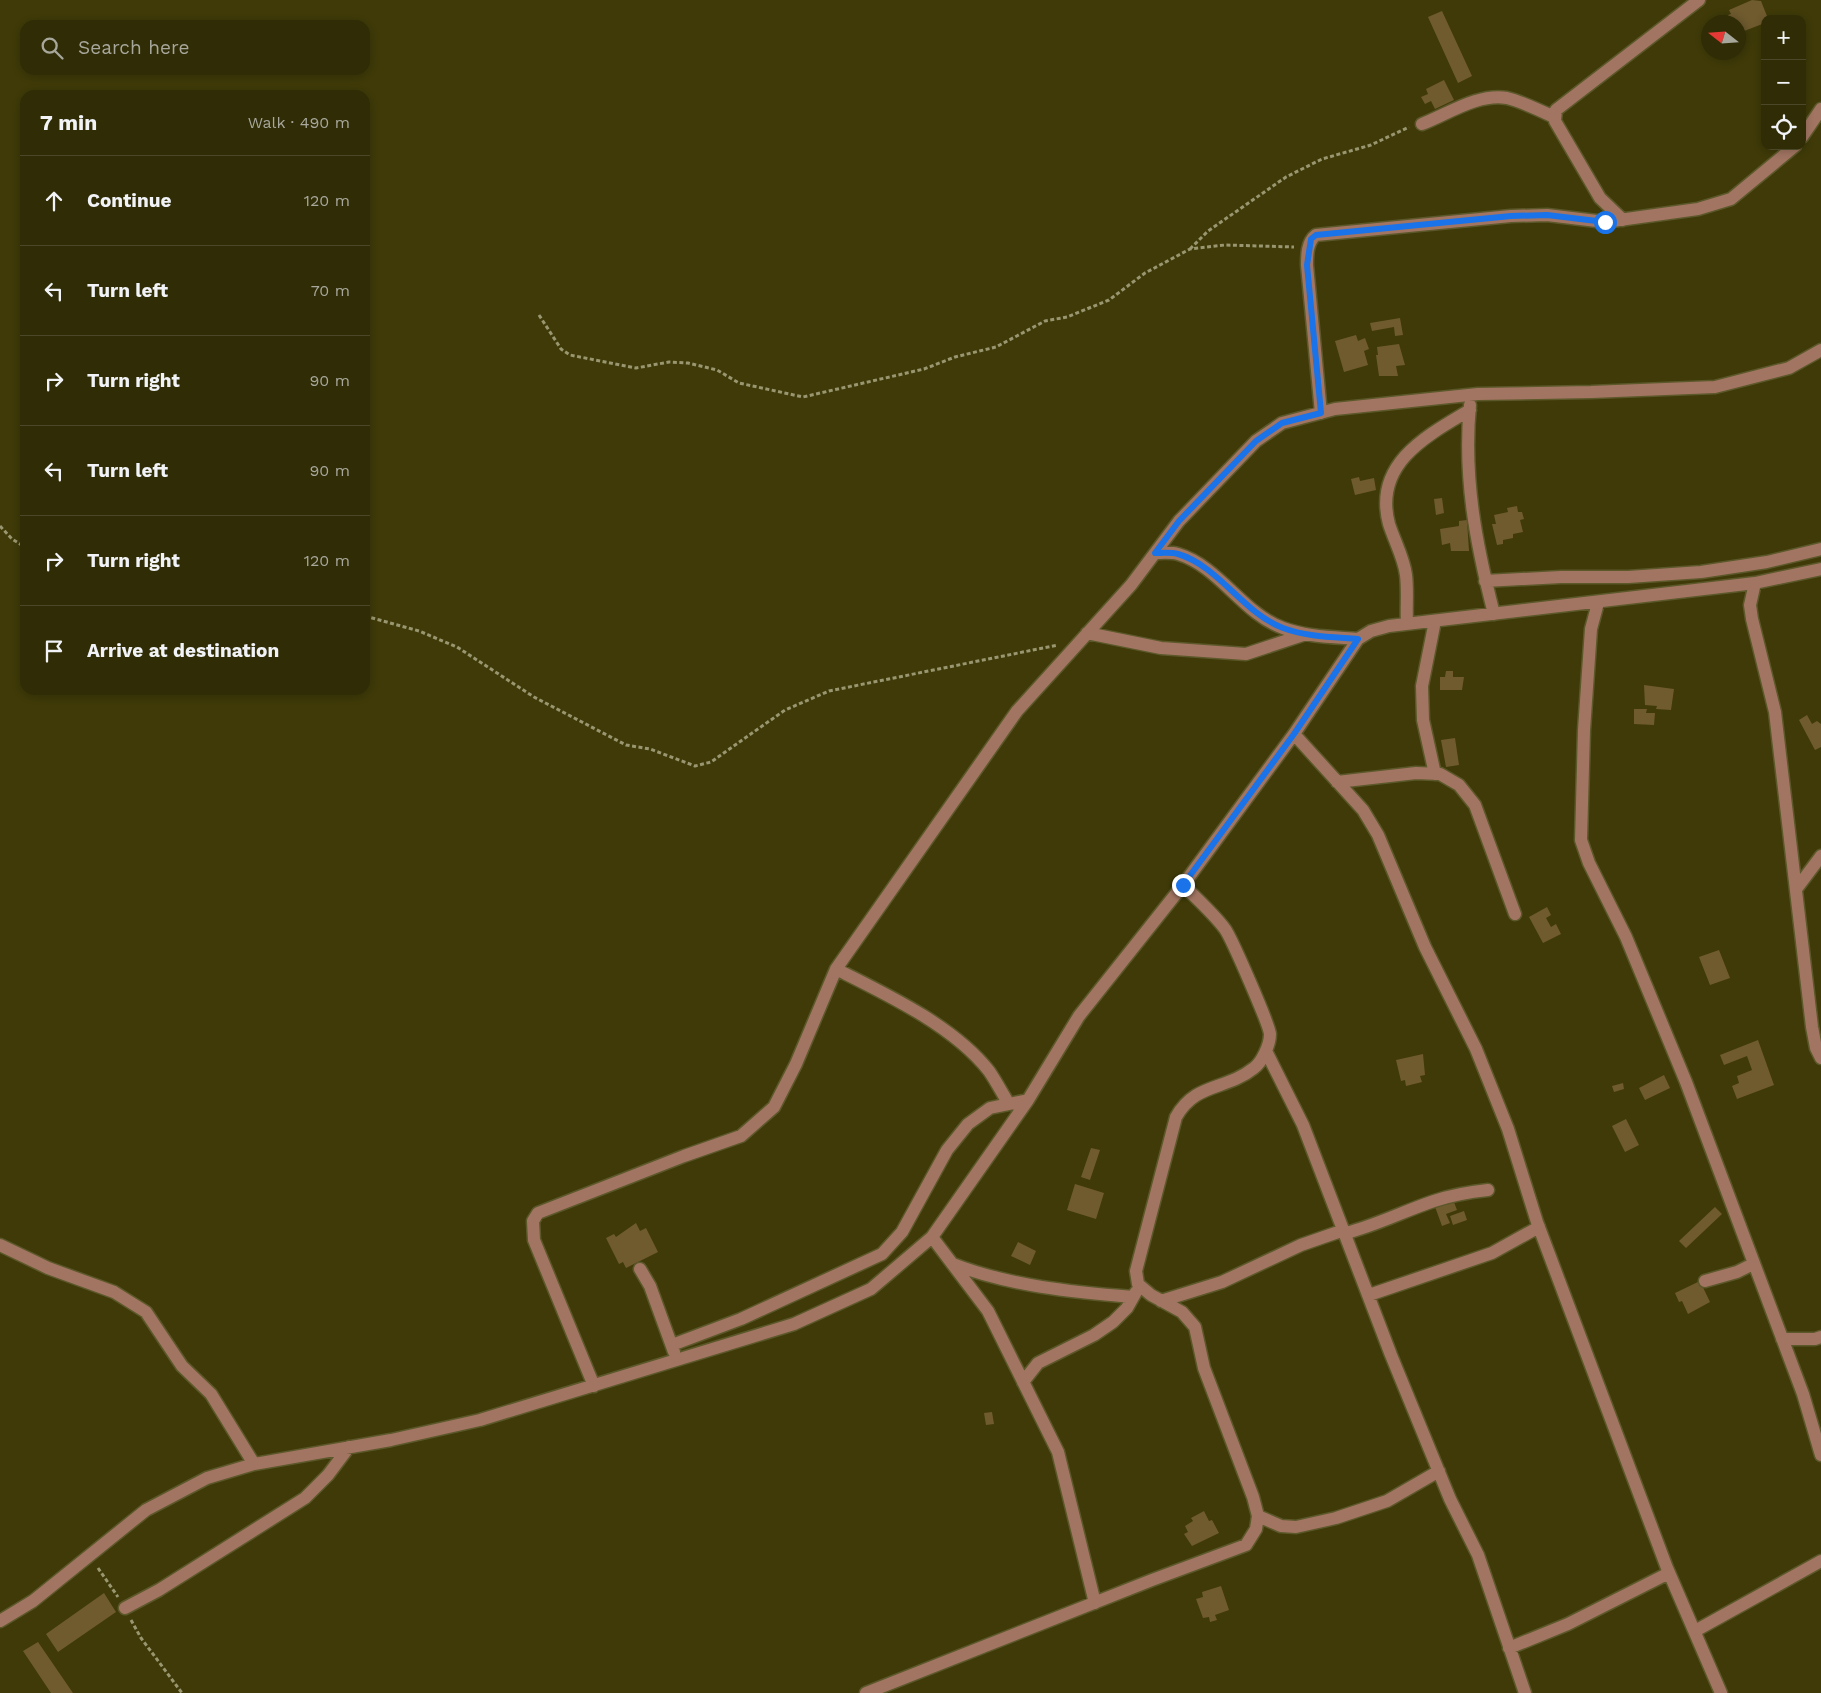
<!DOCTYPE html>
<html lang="en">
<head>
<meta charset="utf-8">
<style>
  body { margin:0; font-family:"Work Sans",sans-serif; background:#373410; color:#f1f3f6 }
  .controls { position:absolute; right:15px; top:15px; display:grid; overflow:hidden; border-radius:10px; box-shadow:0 2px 8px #0003 }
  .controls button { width:45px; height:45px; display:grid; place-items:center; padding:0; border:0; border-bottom:1px solid #4a4828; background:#2f2c06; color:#f1f3f6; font:25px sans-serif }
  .compass { position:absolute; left:1701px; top:15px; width:45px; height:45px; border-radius:50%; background:#2f2c06; box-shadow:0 2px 8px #0003; rotate:287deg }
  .stop { position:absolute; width:15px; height:15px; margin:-11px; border:4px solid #1a73e8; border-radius:50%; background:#fff }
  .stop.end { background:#1a73e8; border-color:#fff; box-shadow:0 1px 5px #0008 }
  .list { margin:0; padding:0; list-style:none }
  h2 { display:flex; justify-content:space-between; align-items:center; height:65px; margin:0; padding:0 20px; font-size:21px }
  h2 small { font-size:16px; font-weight:400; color:#a7a79b }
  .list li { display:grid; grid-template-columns:32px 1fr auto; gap:15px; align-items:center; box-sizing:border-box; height:90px; padding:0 20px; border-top:1px solid #4a4828 }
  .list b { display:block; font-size:19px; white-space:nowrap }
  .list em { font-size:16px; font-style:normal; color:#a7a79b }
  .icon { flex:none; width:28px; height:28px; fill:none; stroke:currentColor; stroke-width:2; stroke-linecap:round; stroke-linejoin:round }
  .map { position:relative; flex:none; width:1821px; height:1693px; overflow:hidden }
  .search { position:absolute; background:#2f2c06; box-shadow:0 2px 8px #0003; left:20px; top:20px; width:350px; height:55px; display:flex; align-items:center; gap:12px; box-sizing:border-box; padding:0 18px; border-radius:15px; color:#a7a79b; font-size:19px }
  .panel { position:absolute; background:#2f2c06; box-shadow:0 2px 8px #0003; left:20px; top:90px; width:350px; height:605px; border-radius:15px }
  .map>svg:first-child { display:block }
  .building { fill:#705b2f }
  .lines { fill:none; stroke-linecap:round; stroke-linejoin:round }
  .minor-casing { stroke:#5c582a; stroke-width:15 }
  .path { stroke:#999670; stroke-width:3; stroke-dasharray:4 2.5; stroke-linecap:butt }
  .minor { stroke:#a27562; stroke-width:12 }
  .route { stroke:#1a73e8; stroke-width:6 }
</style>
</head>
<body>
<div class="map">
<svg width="1821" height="1693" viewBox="0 0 1821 1693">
  <rect width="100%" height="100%" fill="#3f3a08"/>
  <path class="building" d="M1752,0L1761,1L1767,16L1764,18L1765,23L1739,33L1738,22H1731L1728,15L1731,14L1729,10Z
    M1442,11L1472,76L1458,83L1428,17Z
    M1444,80L1454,100L1435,109L1431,101L1425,104L1421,97L1428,94L1426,89Z
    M1400,318L1403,335L1395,336L1394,327L1372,331L1370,323Z
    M1356,335L1358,341L1365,338L1369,349L1364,351L1368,365L1344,372L1335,341Z
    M1399,344L1405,365L1396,366L1398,376H1379L1376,355H1378L1377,347Z
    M1359,477L1360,481L1374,478L1376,490L1355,495L1351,479Z
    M1442,498L1444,513L1436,515L1434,499Z
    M1517,506L1518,512H1522L1524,519L1520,520L1523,532L1513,534V538L1503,540V544L1497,545L1492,524H1496L1494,515L1508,512L1507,508Z
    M1467,520L1469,551H1451L1450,543L1442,545L1440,529L1459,526V521Z
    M1446,671H1453V677H1464L1462,690H1440V677H1445Z
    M1644,685L1674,689L1671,710L1656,709L1657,706L1645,705Z
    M1634,709H1647L1646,713H1655L1654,725L1634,724Z
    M1807,715L1812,724L1817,721L1821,724V747L1815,750L1799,720Z
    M1455,738L1459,765L1446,767L1441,740Z
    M1547,907L1551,915L1546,918L1551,927L1556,924L1561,934L1543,943L1529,917Z
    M1719,950L1730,978L1710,985L1699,957Z
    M1758,1040L1774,1085L1737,1099L1732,1086L1739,1083L1737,1076L1752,1070L1747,1056L1724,1065L1720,1055Z
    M1423,1054L1425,1075L1420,1076L1422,1082L1406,1086L1405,1080L1401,1081L1396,1060Z
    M1664,1075L1670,1088L1645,1100L1639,1088Z
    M1623,1083L1624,1089L1614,1092L1612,1086Z
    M1626,1119L1639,1145L1625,1152L1612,1126Z
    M1091,1148L1100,1150L1090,1180L1081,1177Z
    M1075,1184L1104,1193L1096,1219L1067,1210Z
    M1452,1197L1457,1210L1446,1214L1450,1223L1442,1226L1434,1204Z
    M1715,1207L1722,1214L1686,1248L1679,1241Z
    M1464,1211L1467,1220L1453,1225L1450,1216Z
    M636,1223L640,1231L646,1228L658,1252L626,1268L623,1262L619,1264L606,1238L614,1234L616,1237Z
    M1018,1242L1036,1251L1030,1265L1011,1256Z
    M1700,1281L1710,1302L1688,1314L1682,1301L1679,1302L1675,1293Z
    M992,1412L994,1424L986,1425L984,1413Z
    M1204,1511L1209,1521L1212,1520L1219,1533L1192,1546L1184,1534L1188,1532L1185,1526L1193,1521L1191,1518Z
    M1221,1586L1229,1610L1215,1615L1217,1620L1210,1622L1209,1617L1203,1618L1196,1599L1203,1597L1202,1592Z
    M104,1593L116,1612L58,1652L46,1634Z
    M38,1642L73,1693H51L23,1651Z"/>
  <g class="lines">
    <defs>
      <path id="minor" d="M1422,124C1448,114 1478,93 1507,98C1523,102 1539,110 1554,117
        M1802,137L1821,109
        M1623,220L1600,198L1555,121L1556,110L1699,0
        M1470,405C1463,477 1476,544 1494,614
        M1321,413L1307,265C1307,255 1307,242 1316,235L1511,216L1547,215L1605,222L1698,209L1731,199L1795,146
        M1155,553C1162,553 1171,552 1178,554C1219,566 1243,614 1283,628C1307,637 1333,637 1358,639
        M1485,581L1561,577H1628L1701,572L1767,562L1821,549
        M1755,583L1750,605L1752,619L1775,712L1812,1027L1816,1048L1821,1058
        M1598,603L1591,629L1584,730L1581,840L1589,863L1626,937L1686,1082L1803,1394L1821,1455
        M1407,624C1406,608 1408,591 1406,575C1404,558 1394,540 1389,524C1373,464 1426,436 1470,410
        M1087,633L1161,648L1246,654L1306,634
        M1294,734L1363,810L1378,835L1425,947L1476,1049L1508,1129L1537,1222L1667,1568L1721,1693
        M1435,774L1423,720L1422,686L1435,621
        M1337,782L1416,773L1440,774L1459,785L1475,805L1515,914
        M1797,888L1821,856
        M836,969C886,994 954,1026 989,1071C996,1081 1002,1093 1009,1104
        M1266,1051L1303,1125L1391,1355L1450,1499L1478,1555L1525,1693
        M1346,1233C1377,1225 1404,1211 1434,1201C1452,1195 1469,1192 1488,1190
        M932,1237L988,1311L1058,1452L1095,1603
        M0,1245L48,1268L114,1292L146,1312L182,1366L211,1394L254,1464
        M953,1264C1010,1286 1072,1292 1133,1297
        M640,1269L650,1286L674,1352
        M1705,1281L1737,1272L1753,1264
        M1369,1295L1492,1253L1539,1227
        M1161,1301L1222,1282L1301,1245L1344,1230
        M1782,1339H1815L1821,1337
        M672,1345L741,1319L882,1254L902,1232L947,1150L968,1124L990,1108L1028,1100
        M1023,1382L1038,1363L1094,1335L1113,1322L1127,1308L1136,1292
        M594,1386L534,1240L533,1221L538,1213L684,1156L741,1136L774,1107L796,1064L836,969L1017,711L1131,585L1179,521L1256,441L1282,423L1335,409L1478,394L1591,392L1715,387L1789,368L1821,350
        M1258,1516L1281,1526L1296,1527L1336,1518L1387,1501L1439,1471
        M125,1608L159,1590L305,1498L328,1475L349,1447
        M0,1621L33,1601L146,1510L207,1478L254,1464L391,1440L480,1420L794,1324L871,1289L932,1237L1028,1100L1079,1016L1183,885L1294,734L1358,639L1371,631L1389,626L1755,583L1821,569
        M1695,1631L1821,1561
        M1509,1648L1568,1624L1669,1573
        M866,1693L1152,1580L1246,1545L1256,1529L1258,1516L1253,1497L1204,1368L1195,1327L1182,1312L1151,1295L1138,1284L1136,1271L1176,1117C1196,1082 1225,1091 1254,1068C1262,1062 1270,1045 1270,1034C1269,1024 1232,939 1225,929C1213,913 1197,899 1183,885"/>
    </defs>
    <use href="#minor" class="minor-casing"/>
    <path class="path" d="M1190,249L1208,231L1286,177L1322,159L1371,145L1409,127
      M539,315L561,349L570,355L636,368L669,362L688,363L717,370L739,383L803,397L924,369L955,357L996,347L1045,321L1067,317L1109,300L1145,273L1190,249L1225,245L1294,247
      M0,526L12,539L25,547
      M365,616L419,631L457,647L534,697L626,745L650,749L695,766L711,762L785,710L829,691L1058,645
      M98,1568L118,1597
      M131,1620L141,1638L182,1693"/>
    <use href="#minor" class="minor"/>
  </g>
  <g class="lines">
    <path class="route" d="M1183,885L1294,734L1358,639C1333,637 1307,637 1283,628C1243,613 1219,566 1178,554C1171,552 1162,553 1155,553L1179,521L1256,441L1282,423L1321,413L1307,265L1311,239L1316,235L1511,216L1547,215L1605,222"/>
  </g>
</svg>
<div class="controls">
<button>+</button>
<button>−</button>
<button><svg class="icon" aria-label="locate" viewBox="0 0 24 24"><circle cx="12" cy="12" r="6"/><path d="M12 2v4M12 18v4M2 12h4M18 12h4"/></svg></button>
</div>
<svg class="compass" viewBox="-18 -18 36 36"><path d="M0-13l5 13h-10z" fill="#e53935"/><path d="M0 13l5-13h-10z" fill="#a7a79b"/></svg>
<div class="stop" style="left:1605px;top:222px"></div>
<div class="stop end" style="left:1183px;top:885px"></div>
<div class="search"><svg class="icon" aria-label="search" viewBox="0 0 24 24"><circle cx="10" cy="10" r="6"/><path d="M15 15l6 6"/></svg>Search here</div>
<section class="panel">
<h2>7 min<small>Walk · 490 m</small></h2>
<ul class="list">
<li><svg class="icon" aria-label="ahead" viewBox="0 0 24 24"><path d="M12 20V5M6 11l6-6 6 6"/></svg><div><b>Continue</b></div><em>120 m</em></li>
<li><svg class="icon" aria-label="left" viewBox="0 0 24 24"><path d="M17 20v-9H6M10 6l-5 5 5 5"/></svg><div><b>Turn left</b></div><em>70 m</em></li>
<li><svg class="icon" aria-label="right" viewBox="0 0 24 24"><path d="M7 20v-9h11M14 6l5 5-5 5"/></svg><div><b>Turn right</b></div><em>90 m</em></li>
<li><svg class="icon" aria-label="left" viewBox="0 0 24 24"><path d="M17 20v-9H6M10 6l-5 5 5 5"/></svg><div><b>Turn left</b></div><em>90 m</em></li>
<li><svg class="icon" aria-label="right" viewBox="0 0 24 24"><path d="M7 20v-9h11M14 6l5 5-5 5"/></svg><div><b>Turn right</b></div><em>120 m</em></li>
<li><svg class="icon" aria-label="arrive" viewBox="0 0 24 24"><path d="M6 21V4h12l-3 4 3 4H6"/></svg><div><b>Arrive at destination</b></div></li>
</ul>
</section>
</div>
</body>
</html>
